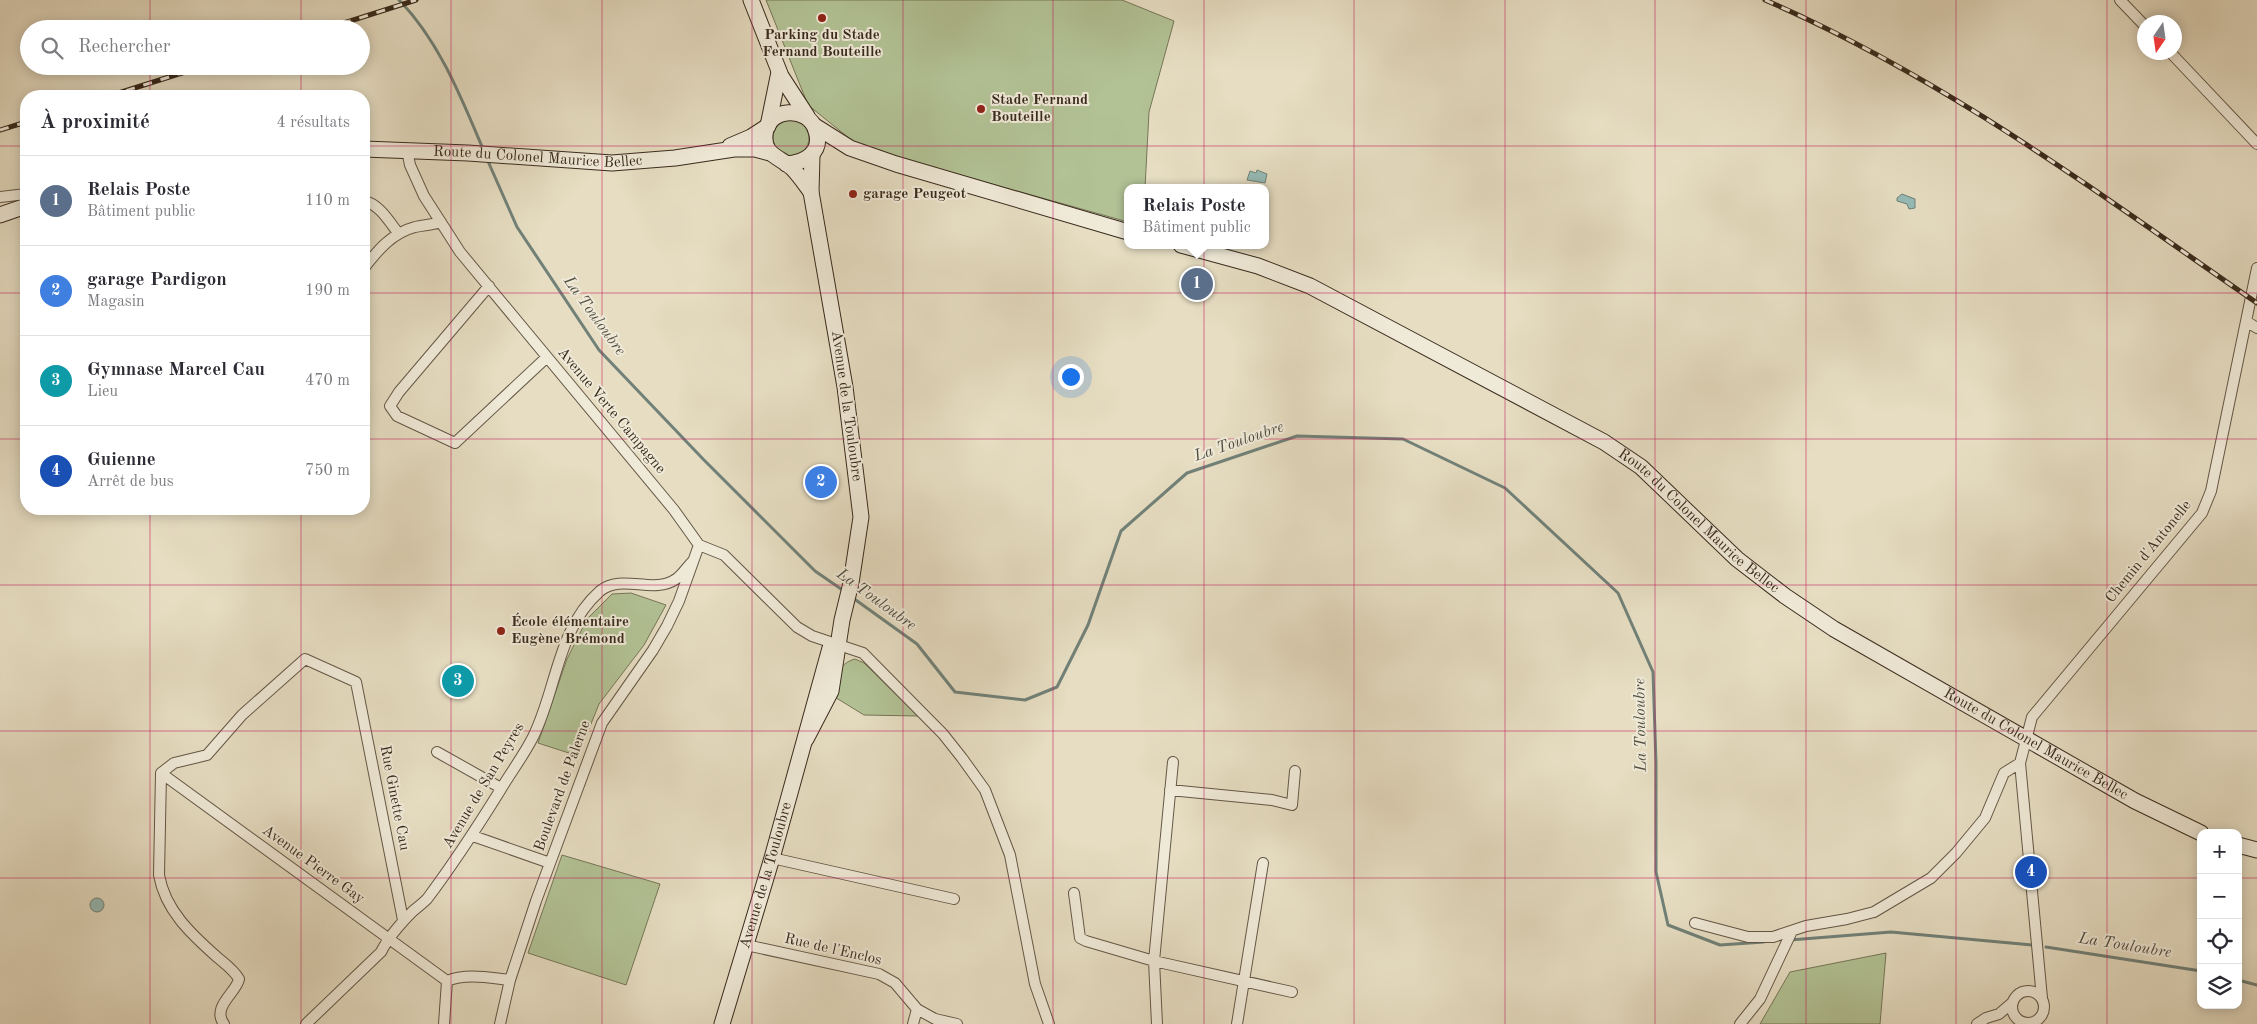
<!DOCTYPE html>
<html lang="fr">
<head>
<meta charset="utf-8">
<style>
  body { margin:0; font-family:"Old Standard TT",serif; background:#f7f7f7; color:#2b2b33 }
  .controls { position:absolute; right:15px; bottom:15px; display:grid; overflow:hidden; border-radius:10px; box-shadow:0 2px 12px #0003 }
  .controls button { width:45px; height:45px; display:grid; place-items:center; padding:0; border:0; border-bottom:1px solid #e1e1e2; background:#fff; color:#2b2b33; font:25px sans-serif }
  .compass { position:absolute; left:2137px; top:15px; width:45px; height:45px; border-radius:50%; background:#fff; box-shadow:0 2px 12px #0003; rotate:193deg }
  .you { position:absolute; left:1070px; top:376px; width:18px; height:18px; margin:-12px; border:4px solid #fff; border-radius:50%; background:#1a73e8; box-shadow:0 0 0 8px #1a73e833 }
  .badge { display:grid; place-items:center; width:32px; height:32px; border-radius:50%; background:#8f2418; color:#fff; font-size:16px; font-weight:700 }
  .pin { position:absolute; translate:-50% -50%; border:2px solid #fff; box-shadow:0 1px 5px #0006 }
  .popup { position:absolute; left:1124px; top:184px; width:145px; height:65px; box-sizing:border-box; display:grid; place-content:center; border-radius:10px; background:#fff; filter:drop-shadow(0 1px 4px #0005); font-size:16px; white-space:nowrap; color:#7c7c81 }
  .popup b { font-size:19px; color:#2b2b33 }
  .popup::after { content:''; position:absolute; left:50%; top:100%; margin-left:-10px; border:10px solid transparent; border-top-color:#fff }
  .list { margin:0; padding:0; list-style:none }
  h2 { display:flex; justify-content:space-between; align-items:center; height:65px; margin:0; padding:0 20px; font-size:21px }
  h2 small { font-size:16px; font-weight:400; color:#7c7c81 }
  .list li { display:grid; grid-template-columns:32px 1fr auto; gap:15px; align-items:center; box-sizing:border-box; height:90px; padding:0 20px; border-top:1px solid #e1e1e2 }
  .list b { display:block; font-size:19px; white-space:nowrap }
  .list p { margin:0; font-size:16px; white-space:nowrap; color:#7c7c81 }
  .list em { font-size:16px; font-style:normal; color:#7c7c81 }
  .icon { flex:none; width:28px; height:28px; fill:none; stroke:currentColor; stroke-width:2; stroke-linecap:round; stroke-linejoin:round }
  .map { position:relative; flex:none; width:2257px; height:1024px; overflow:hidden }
  .search { position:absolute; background:#fff; box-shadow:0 2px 12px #0003; left:20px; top:20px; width:350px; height:55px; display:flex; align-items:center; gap:12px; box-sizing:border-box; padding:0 18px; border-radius:28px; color:#7c7c81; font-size:19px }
  .panel { position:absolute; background:#fff; box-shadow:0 2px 12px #0003; left:20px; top:90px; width:350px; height:425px; border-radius:20px }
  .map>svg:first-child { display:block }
  .green { fill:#b2c295; stroke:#767658 }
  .water { fill:#96bbb6; stroke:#718178 }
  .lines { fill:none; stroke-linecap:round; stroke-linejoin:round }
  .stream { stroke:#718178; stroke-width:3 }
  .street-casing { stroke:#645746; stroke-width:12 }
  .secondary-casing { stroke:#392a1c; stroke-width:17 }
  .street { stroke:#efe9d7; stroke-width:10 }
  .secondary { stroke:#efe9d7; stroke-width:15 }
  .rail-casing { stroke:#392a1c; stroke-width:5 }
  .rail { stroke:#efe9d7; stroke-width:3; stroke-dasharray:9; stroke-linecap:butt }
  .grid { fill:none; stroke:#c2185b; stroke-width:1; stroke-opacity:0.55 }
  .poi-dot { fill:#8f2418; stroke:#efe9d7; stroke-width:2 }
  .labels { text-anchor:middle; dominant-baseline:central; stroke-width:4; stroke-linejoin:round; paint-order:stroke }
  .poi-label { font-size:15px; font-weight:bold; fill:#392a1c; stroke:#efe9d7; text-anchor:start }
  .street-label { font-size:15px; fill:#392a1c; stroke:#efe9d7 }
  .water-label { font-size:16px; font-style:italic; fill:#504e42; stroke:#efe9d7 }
</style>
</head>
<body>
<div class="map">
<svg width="2257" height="1024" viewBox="0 0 2257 1024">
  <rect width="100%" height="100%" fill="#e6ddc2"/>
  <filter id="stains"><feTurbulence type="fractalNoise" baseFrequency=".004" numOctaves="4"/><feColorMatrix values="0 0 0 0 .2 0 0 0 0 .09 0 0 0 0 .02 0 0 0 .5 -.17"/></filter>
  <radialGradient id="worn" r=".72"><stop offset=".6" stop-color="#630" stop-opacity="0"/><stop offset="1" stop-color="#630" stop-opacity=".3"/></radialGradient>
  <path class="green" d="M766,0H1122L1174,21L1149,112L1145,188H1128V222L860,147L808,105Z
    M773 138a18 18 0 1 1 36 0a18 18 0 1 1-36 0Z
    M631,593L666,605L644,645L599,704L578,756L538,743L567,659L587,619L612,594Z
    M855,659L864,663L918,716L864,715L833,696C838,679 836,664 855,659Z
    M562,855L660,884L626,985L528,953Z
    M1886,953L1880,1024H1760L1790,972Z"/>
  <path class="water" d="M1257,170L1267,174L1265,183L1247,180L1250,171L1256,173Z
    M1902,194L1915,199V208L1909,209L1907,204L1897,201V198Z
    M90 905a7 7 0 1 1 14 0a7 7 0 1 1-14 0Z"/>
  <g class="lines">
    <path class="stream" d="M399,0C439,41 461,97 483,149
      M487,159L517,227L599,350L703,459L815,571L844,591
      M853,598L917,644L955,692L1025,700L1057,687L1088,625L1121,531L1187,473L1297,436L1403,439L1505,488L1618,593L1653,672L1656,763V872L1668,925L1720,945L1764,942
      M1790,940L1891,932L2032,945
      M2046,947L2201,971
      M2238,980L2257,985"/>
    <defs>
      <path id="street" d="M2120,0L2144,25
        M2170,52L2257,144
        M407,150L410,165L424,196L460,252L674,510L699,545L724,555L797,627L812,636L863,653L943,734L962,758L985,790L1010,855L1035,984L1049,1024
        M0,197L26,194
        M364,201C379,204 389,221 398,233
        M364,268C378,250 392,233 415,227C424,225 432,225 441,222
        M489,286L399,392L390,406L397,416L455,443L547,357
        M2246,321L2257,328
        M437,752L501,788
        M161,773L174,763L207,755L242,715L305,659L356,682L403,920
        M161,773L447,981
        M161,773L159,875C165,910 191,934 217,957C224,963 234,970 239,979C237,992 211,1007 224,1024
        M1170,790L1272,800L1292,805L1295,771
        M473,836L550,863
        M772,858L954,899
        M1074,893L1080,938L1086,941L1154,961L1292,992
        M1695,923L1748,937H1773L1806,926L1847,919L1874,912L1931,878L1956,853L1985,818L2004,773L2020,763
        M746,945L879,974L895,983L917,1009L935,1019L957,1024
        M447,981C466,973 490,978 510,980
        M2012 1007a16 16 0 1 1 32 0a16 16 0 1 1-32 0Z
        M2042,998L2020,763L2032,717L2202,513L2211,491L2257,268
        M306,1024L381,952C389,936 400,924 413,911C418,907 423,903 427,899C454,863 478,826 501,789C511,772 524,755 533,737C557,689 557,629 600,591C622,573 653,595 676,579C682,575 687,567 692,562
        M444,1024L447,981
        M500,1024L510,980L536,901L602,723L653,650L667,626L679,601L699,545
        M913,1024L917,1009
        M1157,1024L1154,961L1173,762
        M1237,1024L1263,863
        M1740,1024L1760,999L1792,931
        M1977,1024L1986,1018L1999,1014L2013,1002"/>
      <g id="secondary">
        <path d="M751,0L781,76L807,116"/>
        <path d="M768,126L779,72"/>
        <path d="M815,126L850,148L896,164L1128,232"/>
        <path d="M730,146L751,137L768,126"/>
        <path id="s1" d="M364,149L468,153L612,163L675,158L734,149H755L770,153"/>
        <path d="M786,164C805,163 823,152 816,131C809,105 767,107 765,135C763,155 780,157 792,168C799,175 805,184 811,192"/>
        <path d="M0,215L26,206"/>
        <path id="s2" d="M1181,245L1258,266L1310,286L1604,442L1641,467L1737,559L1785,596L1834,629L2135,801L2201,833"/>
        <path d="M806,739L831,691L842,620L851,583L861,517L845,387L811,192L812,155"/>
        <path d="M2238,845L2257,850"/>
        <path id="s3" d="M722,1024L772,858L830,648"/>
      </g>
    </defs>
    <use href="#street" class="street-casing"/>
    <use href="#secondary" class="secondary-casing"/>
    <use href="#street" class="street"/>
    <use href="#secondary" class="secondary"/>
    <defs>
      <path id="rail" d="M1765,0C1943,77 2098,193 2257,303
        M325,29L416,0
        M109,96L204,66
        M0,130L26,122"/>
    </defs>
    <use href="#rail" class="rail-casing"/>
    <use href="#rail" class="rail"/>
  </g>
  <path class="grid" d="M150,0V29M301,0V29M451,0V1024M602,0V1024M752,0V1024M903,0V1024M1053,0V1024M1204,0V1024M1354,0V1024M1505,0V1024M1655,0V1024M1806,0V1024M1956,0V1024M2107,0V1024M150,66V96M301,66V96M0,146H26M364,146H2257M0,293H26M364,293H2257M0,439H26M364,439H2257M150,509V1024M301,509V1024M0,585H2257M0,731H2257M0,878H2201M2238,878H2257"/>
  <g class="poi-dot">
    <circle cx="822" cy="18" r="5"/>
    <circle cx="981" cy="109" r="5"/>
    <circle cx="853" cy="194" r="5"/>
    <circle cx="501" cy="631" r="5"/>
  </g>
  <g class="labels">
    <g class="poi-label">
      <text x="822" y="35" text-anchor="middle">Parking du Stade<tspan x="822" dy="17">Fernand Bouteille</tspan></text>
      <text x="991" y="100">Stade Fernand<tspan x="991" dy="17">Bouteille</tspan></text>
      <text x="863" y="194">garage Peugeot</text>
      <text x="511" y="622">École élémentaire<tspan x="511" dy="17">Eugène Brémond</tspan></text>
    </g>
    <g class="street-label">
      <text stroke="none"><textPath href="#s1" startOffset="174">Route du Colonel Maurice Bellec</textPath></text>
      <text transform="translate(846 406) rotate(82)">Avenue de la Touloubre</text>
      <text transform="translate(611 411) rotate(50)">Avenue Verte Campagne</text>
      <text stroke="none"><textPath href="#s2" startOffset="592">Route du Colonel Maurice Bellec</textPath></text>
      <text transform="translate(2149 552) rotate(-51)">Chemin d'Antonelle</text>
      <text stroke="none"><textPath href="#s2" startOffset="998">Route du Colonel Maurice Bellec</textPath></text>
      <text transform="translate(484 786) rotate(-59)">Avenue de San Peyres</text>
      <text transform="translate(563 786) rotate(-70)">Boulevard de Palerne</text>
      <text transform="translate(394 798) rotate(79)">Rue Ginette Cau</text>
      <text transform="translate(313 865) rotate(36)">Avenue Pierre Gay</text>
      <text stroke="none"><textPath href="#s3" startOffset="155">Avenue de la Touloubre</textPath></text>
      <text transform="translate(833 950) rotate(13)">Rue de l'Enclos</text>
    </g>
    <g class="water-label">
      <text transform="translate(594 316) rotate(54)">La Touloubre</text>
      <text transform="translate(1239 442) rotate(-19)">La Touloubre</text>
      <text transform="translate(876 600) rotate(36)">La Touloubre</text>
      <text transform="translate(1641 725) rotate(-91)">La Touloubre</text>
      <text transform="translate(2125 946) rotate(9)">La Touloubre</text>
    </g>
  </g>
  <rect width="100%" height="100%" filter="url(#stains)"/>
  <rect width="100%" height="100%" fill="url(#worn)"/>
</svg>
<div class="controls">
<button>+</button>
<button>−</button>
<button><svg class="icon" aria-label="locate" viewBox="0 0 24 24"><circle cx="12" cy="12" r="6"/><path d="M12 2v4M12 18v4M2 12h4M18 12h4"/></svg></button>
<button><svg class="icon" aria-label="layers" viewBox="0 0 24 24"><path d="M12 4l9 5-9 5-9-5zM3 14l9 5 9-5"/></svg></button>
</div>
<svg class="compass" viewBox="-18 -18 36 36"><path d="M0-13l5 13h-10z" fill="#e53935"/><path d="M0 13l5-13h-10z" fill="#7c7c81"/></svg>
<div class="you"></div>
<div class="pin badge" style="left:1197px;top:284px;background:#5c6f8a">1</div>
<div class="popup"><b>Relais Poste</b>Bâtiment public</div>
<div class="pin badge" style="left:821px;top:482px;background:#3f7fe0">2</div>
<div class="pin badge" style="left:458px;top:681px;background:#0f9aa8">3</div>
<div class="pin badge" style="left:2031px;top:872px;background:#1a4fb4">4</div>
<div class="search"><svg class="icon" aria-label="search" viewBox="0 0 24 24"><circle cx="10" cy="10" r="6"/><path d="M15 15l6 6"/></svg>Rechercher</div>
<section class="panel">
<h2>À proximité<small>4 résultats</small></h2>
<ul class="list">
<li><span class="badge" style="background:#5c6f8a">1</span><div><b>Relais Poste</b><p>Bâtiment public</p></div><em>110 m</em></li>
<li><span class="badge" style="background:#3f7fe0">2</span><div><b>garage Pardigon</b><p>Magasin</p></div><em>190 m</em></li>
<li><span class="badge" style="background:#0f9aa8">3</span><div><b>Gymnase Marcel Cau</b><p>Lieu</p></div><em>470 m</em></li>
<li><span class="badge" style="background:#1a4fb4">4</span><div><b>Guienne</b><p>Arrêt de bus</p></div><em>750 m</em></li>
</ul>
</section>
</div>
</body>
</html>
